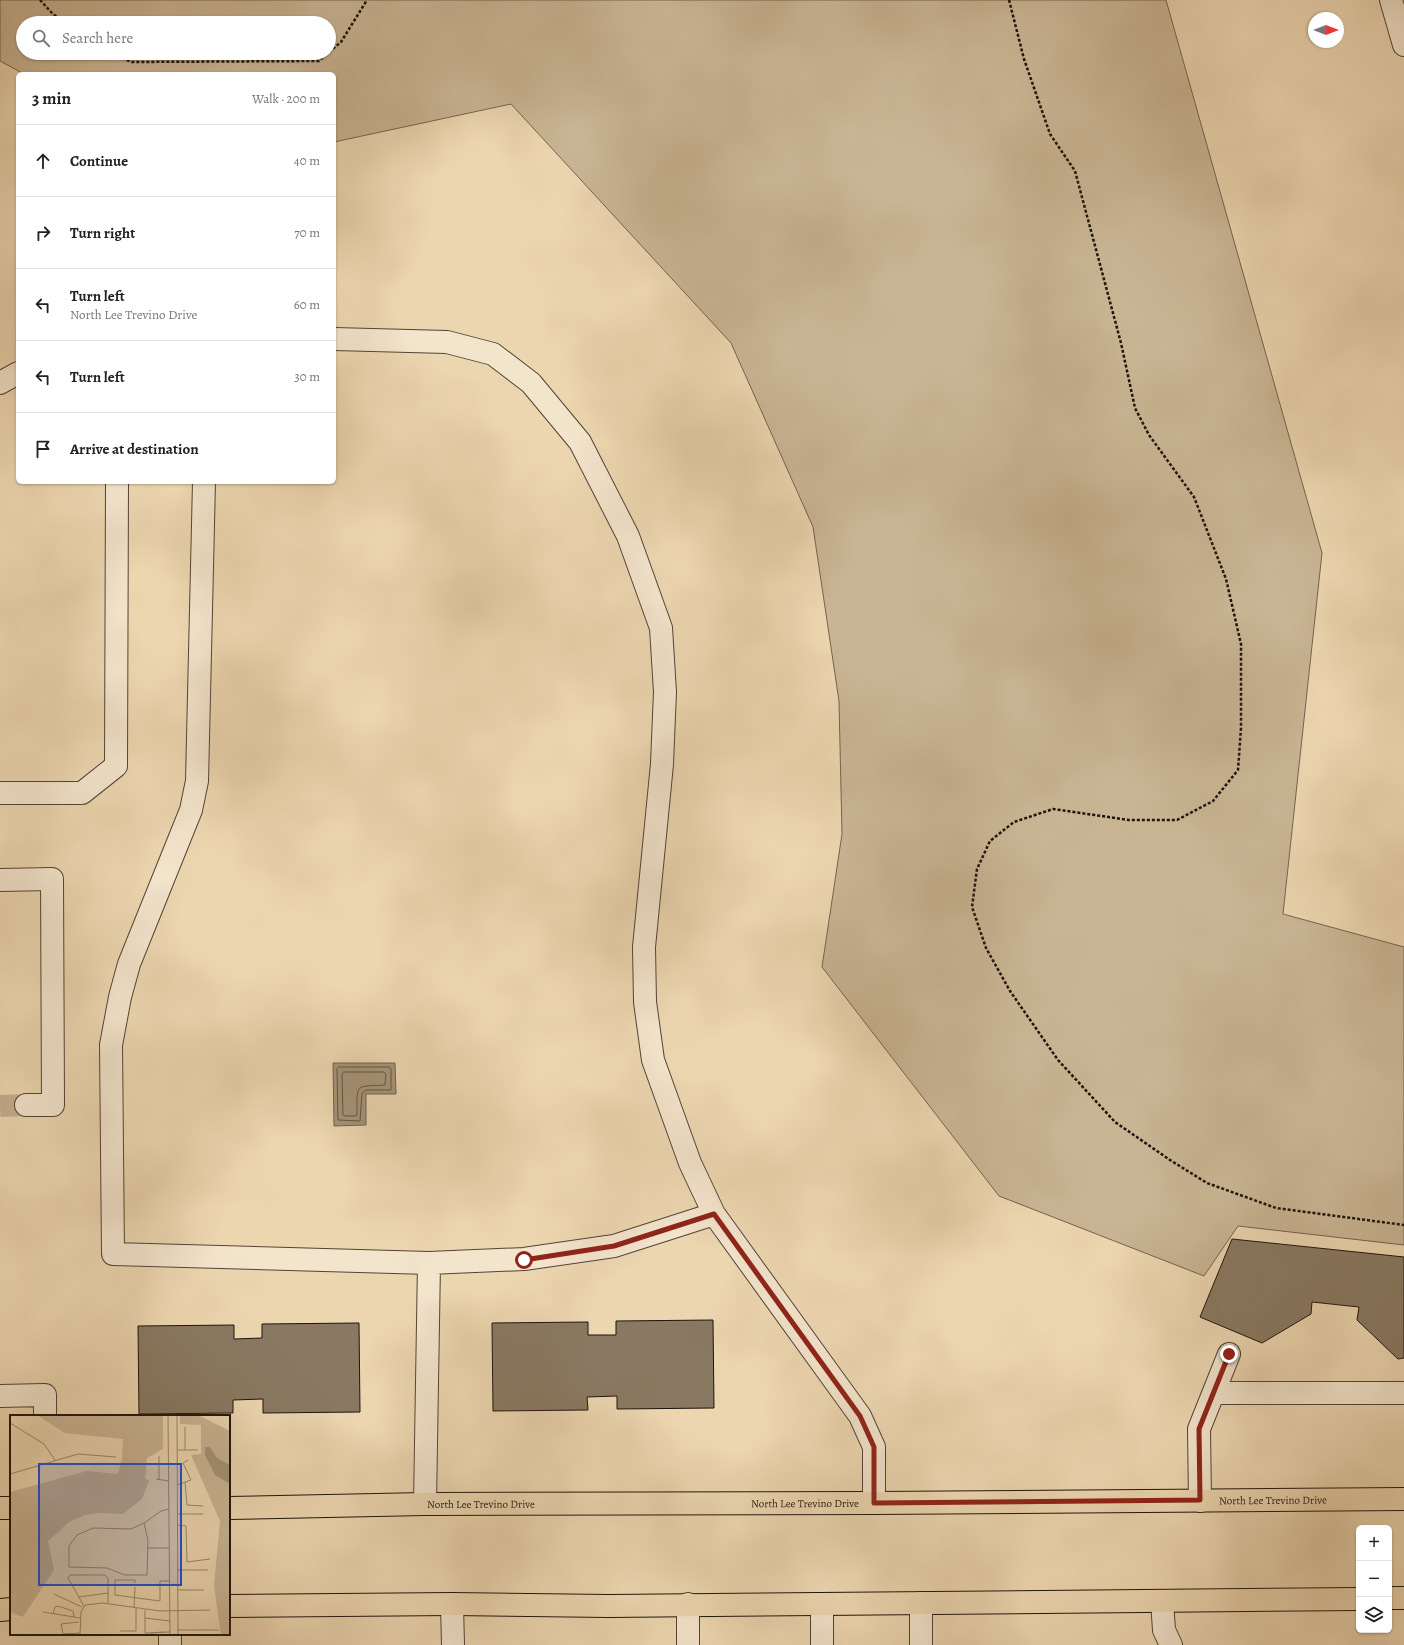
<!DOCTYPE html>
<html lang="en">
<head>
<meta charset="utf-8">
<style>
  body { margin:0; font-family:Alegreya,serif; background:#f6f6f6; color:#202124 }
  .controls { position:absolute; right:12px; bottom:12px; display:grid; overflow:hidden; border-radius:6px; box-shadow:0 1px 3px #0004 }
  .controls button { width:36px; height:36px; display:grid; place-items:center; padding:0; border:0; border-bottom:1px solid #e0e0e0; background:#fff; color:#202124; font:20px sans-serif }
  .compass { position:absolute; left:1308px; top:12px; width:36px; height:36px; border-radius:50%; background:#fff; box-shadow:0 1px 3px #0004; rotate:90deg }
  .stop { position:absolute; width:12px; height:12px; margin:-9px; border:3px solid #8f2418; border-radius:50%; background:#fff }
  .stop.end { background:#8f2418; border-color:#fff; box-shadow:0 1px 4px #0008 }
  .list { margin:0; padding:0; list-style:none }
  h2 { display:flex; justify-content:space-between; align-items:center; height:52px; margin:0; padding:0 16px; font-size:17px }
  h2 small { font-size:13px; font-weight:400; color:#757577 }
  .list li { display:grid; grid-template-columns:26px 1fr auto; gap:12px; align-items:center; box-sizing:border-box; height:72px; padding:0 16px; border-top:1px solid #e0e0e0 }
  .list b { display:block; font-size:15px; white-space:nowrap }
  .list p { margin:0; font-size:13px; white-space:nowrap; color:#757577 }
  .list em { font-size:13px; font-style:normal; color:#757577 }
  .icon { flex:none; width:22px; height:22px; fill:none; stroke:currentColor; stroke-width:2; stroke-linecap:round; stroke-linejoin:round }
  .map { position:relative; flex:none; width:1404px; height:1645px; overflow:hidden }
  .search { position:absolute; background:#fff; box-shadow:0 1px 3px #0004; left:16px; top:16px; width:320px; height:44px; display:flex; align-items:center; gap:10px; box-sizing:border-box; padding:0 14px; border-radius:22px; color:#757577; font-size:15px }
  .panel { position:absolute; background:#fff; box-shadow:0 1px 3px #0004; left:16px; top:72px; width:320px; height:412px; border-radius:6px }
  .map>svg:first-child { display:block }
  .green { fill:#c9b594; stroke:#736450; fill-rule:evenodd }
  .water { fill:#a69479; stroke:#6f614e }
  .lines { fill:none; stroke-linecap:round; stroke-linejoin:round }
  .shore { stroke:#625443; stroke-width:1 }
  .building { fill:#897962; stroke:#1d140d }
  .minor-tunnel { stroke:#c3af8f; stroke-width:22; stroke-dasharray:22 11; stroke-linecap:butt }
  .minor-casing { stroke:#514436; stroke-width:24 }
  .major-casing { stroke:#1d140d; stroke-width:24 }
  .path { stroke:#1d140d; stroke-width:2.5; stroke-dasharray:3 2; stroke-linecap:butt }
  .minor { stroke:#f3e4cc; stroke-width:22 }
  .major { stroke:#ecd6b0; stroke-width:22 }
  .route { stroke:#8f2418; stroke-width:5 }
  .labels { text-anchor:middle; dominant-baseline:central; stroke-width:3; stroke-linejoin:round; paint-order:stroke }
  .street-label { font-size:11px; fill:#1d140d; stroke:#f3e4cc }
  .inset-road { fill:none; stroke:#99886f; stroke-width:1 }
  .view { fill:#1d4ed8; fill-opacity:0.15; stroke:#1d4ed8; stroke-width:2 }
  .inset-edge { fill:none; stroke:#1d140d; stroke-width:2 }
</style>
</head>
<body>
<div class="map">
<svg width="1404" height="1645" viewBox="0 0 1404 1645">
  <rect width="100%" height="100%" fill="#ecd6b0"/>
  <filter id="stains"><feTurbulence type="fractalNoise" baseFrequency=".005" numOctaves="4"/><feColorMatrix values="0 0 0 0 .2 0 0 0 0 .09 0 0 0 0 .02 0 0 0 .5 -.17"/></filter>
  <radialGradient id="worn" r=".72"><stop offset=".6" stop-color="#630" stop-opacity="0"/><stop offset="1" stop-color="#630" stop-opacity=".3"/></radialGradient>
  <path class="green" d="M0,0H1166L1322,553L1283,914L1404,947V1245L1238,1226L1204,1276L999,1196L822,967L842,834L839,701L813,527L731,343L511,104L334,142V74H24L0,61ZM23,23H329V53H23Z"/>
  <path class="water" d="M333,1063H395L396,1094H366V1125L334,1126Z"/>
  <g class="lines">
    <path class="shore" d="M339,1067H389L391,1069V1090H366L362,1093L360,1121L338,1120L337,1069Z
      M344,1072H384L386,1074L385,1085C355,1087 357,1082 357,1115L355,1116H345L343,1115L342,1074Z"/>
  </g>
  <path class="building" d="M1232,1239L1404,1257V1358L1398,1359L1357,1320L1359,1307L1312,1302L1311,1314L1262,1343L1200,1317Z
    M713,1320L714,1408L617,1409V1396L587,1397L588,1410L493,1411L492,1323L588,1322V1335H616V1321Z
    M359,1323L360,1412L263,1413V1399L233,1400V1413L139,1414L138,1326L234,1325V1339L262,1338V1324Z"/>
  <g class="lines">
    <path class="minor-tunnel" d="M0,1106L26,1105"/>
    <defs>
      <path id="minor" d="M1391,0L1404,45
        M334,339L447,342L493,354L531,383L580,442L628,536L661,628L665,692L662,764L644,947L645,1002L653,1060L690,1163L714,1214L860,1416L874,1447V1503
        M0,383L18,373
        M204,482L197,781L191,810L129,964L120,997L111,1045L113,1254L429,1263L524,1259L614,1246L714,1214
        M0,793H82L116,766L117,482
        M0,880L52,879L53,1105H26
        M1214,1393H1404
        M0,1396L45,1395V1416
        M1200,1501L1199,1429L1229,1354
        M425,1504L429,1263
        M1162,1601L1164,1630L1171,1645
        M452,1604L453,1645
        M170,1634V1645
        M688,1645V1604
        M822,1645V1604
        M921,1645V1603"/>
      <g id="major">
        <path d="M0,1508H11"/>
        <path id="s1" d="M229,1508L425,1504L874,1503L1404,1499"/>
        <path d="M1389,1598H1404"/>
        <path d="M229,1606L452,1604L609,1606L1359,1599"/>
        <path d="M0,1610L11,1609"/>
      </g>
    </defs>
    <use href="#minor" class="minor-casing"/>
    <use href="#major" class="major-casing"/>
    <path class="path" d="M40,0L52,13L65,23
      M1009,0L1024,59L1050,134L1075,171L1121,343L1135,408L1149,435L1194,497L1226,579L1241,644V728L1238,770L1213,801L1177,820H1129L1053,809L1014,822L990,841L977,869L972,907L986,948L1010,991L1058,1060L1115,1122L1170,1160L1207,1183L1276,1208L1404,1225
      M329,52L341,42L367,0
      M108,53L132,62L319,61L327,53"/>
    <use href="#minor" class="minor"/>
    <use href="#major" class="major"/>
  </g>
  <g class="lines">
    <path class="route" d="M524,1260L614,1246L714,1214L860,1416L874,1447V1503L1200,1500L1199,1429L1229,1354"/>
  </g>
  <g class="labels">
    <g class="street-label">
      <text stroke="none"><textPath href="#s1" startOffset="1044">North Lee Trevino Drive</textPath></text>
      <text stroke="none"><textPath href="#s1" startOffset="576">North Lee Trevino Drive</textPath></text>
      <text stroke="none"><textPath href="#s1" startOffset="252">North Lee Trevino Drive</textPath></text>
    </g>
  </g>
  <g transform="translate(10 1415)">
    <rect width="220" height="220" fill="#ecd6b0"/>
    <path d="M27,0H153V34L137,43L135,63L139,66L132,84L113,99L90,98L75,100L59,107L38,126L44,155L13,202L0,197V77L77,56L108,59L112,44L113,24L55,18ZM170,0H188L220,16V220H211L204,171L210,106L181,40L191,39V10L170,9Z" fill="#c9b594"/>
    <path d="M195,32H200L207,43L220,50V69L205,60L195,40Z" fill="#a69479"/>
    <path class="inset-road" d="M158,0L160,220M167,0L168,220M0,8L34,29L45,45M175,12V35M167,35H188M149,41V65M0,59L68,39L106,42M146,64L159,66M175,67L177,90L193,91M167,70L181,65L173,48L178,45M168,99H193M134,108L138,125L137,160H115L97,153L59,152V131L67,120L83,113L121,114L134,108L151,96L159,94M168,110L176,111L177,147L200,144M138,133H159M168,155H198M125,168V165H105V180L150,186V166H159M168,175H194M44,179L72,192M69,182L98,178M74,191L58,163L60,160H95L98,163V188M124,193L125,172M135,195V218L160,217M33,197L70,203M43,199L45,192L48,191L63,196L64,202M135,203L160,206M69,207L51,209L53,219L70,218M168,215H209M110,216H126V193M140,218L154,217M70,220L71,197L75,190L93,188L150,196L200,195"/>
    <path class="view" d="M29,49H171V170H29Z"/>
    <rect width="220" height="220" class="inset-edge"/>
  </g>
  <rect width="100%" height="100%" filter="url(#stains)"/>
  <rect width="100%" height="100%" fill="url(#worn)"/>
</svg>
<div class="controls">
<button>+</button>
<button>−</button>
<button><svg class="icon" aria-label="layers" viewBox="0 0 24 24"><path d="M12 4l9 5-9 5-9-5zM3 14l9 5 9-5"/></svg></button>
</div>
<svg class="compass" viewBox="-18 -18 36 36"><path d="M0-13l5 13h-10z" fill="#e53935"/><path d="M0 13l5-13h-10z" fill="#757577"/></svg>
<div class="stop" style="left:524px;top:1260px"></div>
<div class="stop end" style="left:1229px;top:1354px"></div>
<div class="search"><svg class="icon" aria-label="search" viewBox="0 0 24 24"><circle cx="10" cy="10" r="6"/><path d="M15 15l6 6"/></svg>Search here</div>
<section class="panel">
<h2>3 min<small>Walk · 200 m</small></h2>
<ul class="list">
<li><svg class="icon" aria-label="ahead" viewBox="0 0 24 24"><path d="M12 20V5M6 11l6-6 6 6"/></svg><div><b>Continue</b></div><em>40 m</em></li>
<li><svg class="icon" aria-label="right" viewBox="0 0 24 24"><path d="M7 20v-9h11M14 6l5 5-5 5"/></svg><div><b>Turn right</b></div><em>70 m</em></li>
<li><svg class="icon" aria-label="left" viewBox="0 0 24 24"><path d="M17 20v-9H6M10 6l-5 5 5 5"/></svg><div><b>Turn left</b><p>North Lee Trevino Drive</p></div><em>60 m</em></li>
<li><svg class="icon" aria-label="left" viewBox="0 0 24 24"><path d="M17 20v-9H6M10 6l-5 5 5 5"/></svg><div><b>Turn left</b></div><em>30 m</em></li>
<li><svg class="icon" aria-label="arrive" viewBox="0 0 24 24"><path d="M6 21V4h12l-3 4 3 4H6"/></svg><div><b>Arrive at destination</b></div></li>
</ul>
</section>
</div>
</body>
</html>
